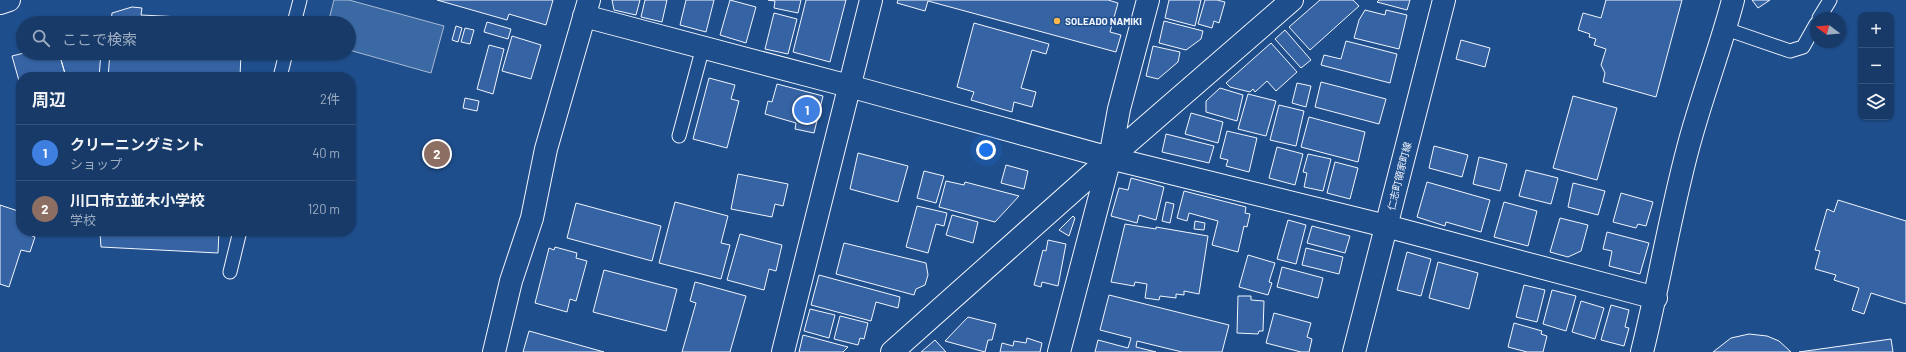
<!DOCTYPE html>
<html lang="ja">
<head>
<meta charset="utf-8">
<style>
  body { margin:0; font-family:Barlow,"Noto Sans JP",sans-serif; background:#244571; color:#f1f3f6 }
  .controls { position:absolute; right:12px; top:12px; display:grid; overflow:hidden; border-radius:8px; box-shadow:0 1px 3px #0004 }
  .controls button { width:36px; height:36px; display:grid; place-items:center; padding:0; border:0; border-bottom:1px solid #36547d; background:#173a69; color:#f1f3f6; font:20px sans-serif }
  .compass { position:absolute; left:1810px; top:12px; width:36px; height:36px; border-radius:50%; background:#173a69; box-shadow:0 1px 3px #0004; rotate:286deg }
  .you { position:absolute; left:986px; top:150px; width:14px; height:14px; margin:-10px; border:3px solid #fff; border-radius:50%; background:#1a73e8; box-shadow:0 0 0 6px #1a73e833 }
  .badge { display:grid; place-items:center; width:26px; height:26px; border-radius:50%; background:#8abfa5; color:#fff; font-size:13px; font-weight:700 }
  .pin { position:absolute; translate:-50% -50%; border:2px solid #fff; box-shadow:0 1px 4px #0006 }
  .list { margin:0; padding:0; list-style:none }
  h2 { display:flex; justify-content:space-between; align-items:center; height:52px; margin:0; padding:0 16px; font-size:17px }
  h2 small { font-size:13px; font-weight:400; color:#9eadc0 }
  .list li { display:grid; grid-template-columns:26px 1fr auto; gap:12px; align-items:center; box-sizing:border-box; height:56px; padding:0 16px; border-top:1px solid #36547d }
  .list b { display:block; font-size:15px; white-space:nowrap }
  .list p { margin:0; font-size:13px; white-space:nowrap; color:#9eadc0 }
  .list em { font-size:13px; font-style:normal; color:#9eadc0 }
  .icon { flex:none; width:22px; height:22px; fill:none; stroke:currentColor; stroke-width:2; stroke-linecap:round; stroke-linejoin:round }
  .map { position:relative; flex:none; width:1906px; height:352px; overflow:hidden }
  .search { position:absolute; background:#173a69; box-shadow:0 1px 3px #0004; left:16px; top:16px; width:340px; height:44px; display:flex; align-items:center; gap:10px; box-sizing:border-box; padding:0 14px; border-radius:22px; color:#9eadc0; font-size:15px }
  .panel { position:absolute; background:#173a69; box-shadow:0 1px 3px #0004; left:16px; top:72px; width:340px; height:164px; border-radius:16px }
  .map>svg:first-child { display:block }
  .water { fill:#3b69a3; stroke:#a8bbd7 }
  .building { fill:#3563a3; stroke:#f2f6ff }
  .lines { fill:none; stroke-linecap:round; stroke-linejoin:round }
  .lane-casing { stroke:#f2f6ff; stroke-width:15 }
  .street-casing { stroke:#f2f6ff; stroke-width:24 }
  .secondary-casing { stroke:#f2f6ff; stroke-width:24 }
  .primary-casing { stroke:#f2f6ff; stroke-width:24 }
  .lane { stroke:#1f4e8c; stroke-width:13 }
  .street { stroke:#1f4e8c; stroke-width:22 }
  .secondary { stroke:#1f4e8c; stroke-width:22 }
  .primary { stroke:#1f4e8c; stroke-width:22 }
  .poi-dot { fill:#ffb74d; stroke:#1f4e8c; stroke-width:1.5 }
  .labels { text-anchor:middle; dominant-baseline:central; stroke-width:3; stroke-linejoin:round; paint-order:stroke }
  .poi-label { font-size:10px; font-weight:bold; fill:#f2f6ff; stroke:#1f4e8c; text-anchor:start }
  .street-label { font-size:10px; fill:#f2f6ff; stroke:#1f4e8c }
</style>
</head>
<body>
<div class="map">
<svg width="1906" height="352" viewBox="0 0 1906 352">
  <rect width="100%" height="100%" fill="#1f4e8c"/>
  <path class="water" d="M334,0H349L444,26L431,73L349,50V23H328Z"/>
  <path class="building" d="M437,0H553L546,25L509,14L507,20Z
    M612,0H640L636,15L614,10Z
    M645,0H667L662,22L641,17Z
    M686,0H714L706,32L680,25Z
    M730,0L756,7L746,43L720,35Z
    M768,0H801L798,13L774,8L775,1Z
    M806,0H846L830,62L793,52Z
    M898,0H1108L1118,3L1110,32L1121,35L1116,52L928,1L925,11L897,3Z
    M1169,0H1201L1195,26L1165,18Z
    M1205,0H1217L1225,2L1219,23L1214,21L1212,28L1198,24Z
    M1320,0H1353L1359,6L1310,50L1289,27Z
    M1379,0H1410L1407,10L1377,2Z
    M1606,0H1682L1656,97L1603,82L1605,73L1601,65L1606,49L1594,45L1596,39L1589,37L1590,34L1578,30L1583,13L1601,18Z
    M1752,0H1770L1758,8Z
    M132,7L142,8L141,15L243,20V23H111L112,13Z
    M1365,10L1385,15L1386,10L1407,15L1399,49L1354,38L1359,20Z
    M774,13L797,19L788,54L765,49Z
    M1164,21L1203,31L1201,39L1186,50L1159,43Z
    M487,22L511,29L508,39L484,32Z
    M974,23L1049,44L1046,54L1032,50L1021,88L1036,92L1032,107L1014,102L1012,112L971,100L974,92L957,87Z
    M456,26L462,28L458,42L452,40Z
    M465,28L474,30L470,44L461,42Z
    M1285,30L1311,60L1301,68L1275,39Z
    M512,36L541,45L531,79L502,71Z
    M1461,40L1490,48L1485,67L1456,59Z
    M1346,41L1397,54L1390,83L1321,65L1324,55L1341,59Z
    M1271,43L1297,72L1276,91L1267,81L1255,92L1253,89L1250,92L1230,87L1226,83Z
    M489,45L504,49L493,94L477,89Z
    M1153,46L1180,52L1178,62L1158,79L1146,76Z
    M24,53H59L66,77H21V88L12,56Z
    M59,53H101L99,77H66Z
    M110,53H241L240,77H108Z
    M709,78L735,85L731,99L739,101L727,148L693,139Z
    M1321,82L1386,99L1379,124L1315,107Z
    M1297,83L1311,86L1306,107L1292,103Z
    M777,84L823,96L814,133L795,129L796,123L765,114L768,101L772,102Z
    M1220,88L1243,95L1237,121L1206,112V101Z
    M1248,94L1276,101L1266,136L1238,129Z
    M1573,96L1617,108L1597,180L1553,168Z
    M465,98L479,101L477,111L463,108Z
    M1279,105L1304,111L1296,146L1270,140Z
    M1191,113L1223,122L1218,143L1185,134Z
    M1309,117L1365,132L1358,162L1301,147Z
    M1227,131L1257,138L1249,172L1226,166L1228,160L1220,158Z
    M1166,134L1214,146L1209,163L1162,152Z
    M1434,146L1468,155L1462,177L1429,168Z
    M1277,147L1303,154L1295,185L1269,178Z
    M858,153L908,166L898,202L850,189Z
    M1308,154L1331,159L1323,191L1304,187L1307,173L1303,172Z
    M1479,157L1507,164L1500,191L1473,184Z
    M1335,162L1358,168L1350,199L1327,193Z
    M1006,165L1028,171L1024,189L1001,183Z
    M1526,170L1558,178L1551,204L1519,196Z
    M924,171L944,176L936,203L917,198Z
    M738,174L788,184L783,206L775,204L772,217L731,209Z
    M1131,178L1164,187L1156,220L1139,215L1137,223L1111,216L1119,188L1128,190Z
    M946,181L964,185L965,182L1019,196L995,222L939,207Z
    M1427,182L1490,200L1481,232L1446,222L1445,226L1417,217Z
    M1573,183L1605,191L1598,215L1568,207Z
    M1184,191L1246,207L1245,213L1250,214L1247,227L1244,226L1238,252L1212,245L1218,221L1189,213L1187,221L1177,218Z
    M1621,193L1653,202L1646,226L1638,224L1636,228L1613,222Z
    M1838,200L1906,221V304L1871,293L1864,314L1852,310L1859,288L1834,280L1836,275L1815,269L1820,251L1815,250L1827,209L1834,212Z
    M675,202L728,216L721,243L730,245L721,279L659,263Z
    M1166,202L1174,204L1170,223L1162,221Z
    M1504,202L1537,211L1528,246L1494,237Z
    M576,203L661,226L652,261L567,238Z
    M0,205L21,212V231H33L32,236L35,237L30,252L21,250L9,287L0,284Z
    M917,206L947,213L944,226L936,224L928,253L906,247Z
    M952,215L978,222L973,243L946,235Z
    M1073,216L1075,218L1069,236L1059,230Z
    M1560,218L1588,225L1581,251L1568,257L1550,252Z
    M1288,220L1306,225L1296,264L1277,259Z
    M1195,221L1205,223L1204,230L1194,229Z
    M1125,224L1156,229V227L1208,236L1199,294L1184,291V295L1176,294V298L1160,296L1159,300L1145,298L1147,284L1135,282L1134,286L1111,282Z
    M1312,226L1350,236L1345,253L1307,243Z
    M75,231H219L218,253L101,247L100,233Z
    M1607,232L1649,243L1640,274L1609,266L1612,251L1603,249Z
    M740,234L782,245L776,271L769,269L764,290L727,280Z
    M1048,240L1066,244L1058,286L1042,282L1041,287L1034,285L1043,250L1046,251Z
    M844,243L926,263L928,275L925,285L916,289L914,295L836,274Z
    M555,247L577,253L576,258L587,261L576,301L570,299L567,312L535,303L549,248L554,250Z
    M1306,248L1343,257L1339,274L1302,265Z
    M1407,252L1431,259L1421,296L1397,290Z
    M1248,255L1275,263L1269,282L1272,283L1268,295L1239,287Z
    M1438,262L1478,273L1469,309L1429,298Z
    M1282,267L1323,278L1318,298L1277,287Z
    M604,270L677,289L666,331L593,312Z
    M819,275L900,297L898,308L876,302L871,321L811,305Z
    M695,282L746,296L730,352H682L696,303L690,301Z
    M1524,285L1545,290L1537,322L1516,317Z
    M1552,290L1576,296L1566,331L1543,324Z
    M1109,295L1229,325L1222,352H1182L1137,341L1136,347L1156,352H1095L1098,340L1128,348L1131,338L1100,330Z
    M1238,296H1251V300L1264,301L1263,331H1259L1258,334L1237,333Z
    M1581,301L1604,308L1595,339L1572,332Z
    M1611,305L1629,310L1625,327L1629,328L1624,346L1601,340Z
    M810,309L835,315L829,338L804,331Z
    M1274,313L1311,323L1307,337L1312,339L1309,352H1301L1266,343Z
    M840,316L868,323L864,339L860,338L858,345L834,339Z
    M968,317L996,324L992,340H988L985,352L945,341Z
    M1514,323L1542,331L1541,334L1547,336L1543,352H1527L1508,347Z
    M529,331L604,352H523Z
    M1749,334L1767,336L1779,341L1791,352H1713L1731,338Z
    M803,335L848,347L843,352H799Z
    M1027,338L1042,343L1040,352H1000L1002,343L1013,346L1014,341L1026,343Z
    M1891,339L1893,352H1799Z
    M935,340L946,352H921Z"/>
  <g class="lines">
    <defs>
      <path id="lane" d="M1819,18L1830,0
        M294,23L300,0
        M1726,29L1790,51L1803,47L1816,24
        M280,77L286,53
        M679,136L703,47
        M230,272L240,231"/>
      <path id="street" d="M584,16L849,86L1110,158L1386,226L1656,298
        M494,352L511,281L532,218L546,149L589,0
        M1059,352L1110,158L1119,109L1148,0
        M1642,352C1659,284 1670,215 1688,148C1701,98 1720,50 1733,0"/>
      <path id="secondary" d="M783,352L871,0
        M892,352L1110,158L1292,0
        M1354,352L1444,0"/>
      <path id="primary" d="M0,3L9,0"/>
    </defs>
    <use href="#lane" class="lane-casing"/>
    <use href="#street" class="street-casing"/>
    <use href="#secondary" class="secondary-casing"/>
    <use href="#primary" class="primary-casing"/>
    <use href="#lane" class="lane"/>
    <use href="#street" class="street"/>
    <use href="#secondary" class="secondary"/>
    <use href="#primary" class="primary"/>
  </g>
  <circle class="poi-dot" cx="1057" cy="21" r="4"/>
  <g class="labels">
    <g class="poi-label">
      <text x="1065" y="21">SOLEADO NAMIKI</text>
    </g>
    <g class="street-label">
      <text transform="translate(1399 176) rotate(-76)">仁志町領家町線</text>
    </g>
  </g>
</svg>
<div class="controls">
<button>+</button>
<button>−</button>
<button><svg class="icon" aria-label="layers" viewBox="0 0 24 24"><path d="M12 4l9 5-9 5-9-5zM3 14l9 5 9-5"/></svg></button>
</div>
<svg class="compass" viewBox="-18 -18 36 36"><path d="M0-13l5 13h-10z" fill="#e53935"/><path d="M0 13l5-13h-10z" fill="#9eadc0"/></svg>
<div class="you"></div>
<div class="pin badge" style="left:807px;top:110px;background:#3f7fe0">1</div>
<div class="pin badge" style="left:437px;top:154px;background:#8d6e63">2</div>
<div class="search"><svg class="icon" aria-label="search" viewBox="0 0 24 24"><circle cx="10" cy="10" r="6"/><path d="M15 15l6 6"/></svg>ここで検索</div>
<section class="panel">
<h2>周辺<small>2件</small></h2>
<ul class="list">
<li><span class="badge" style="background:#3f7fe0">1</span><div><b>クリーニングミント</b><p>ショップ</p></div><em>40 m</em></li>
<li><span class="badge" style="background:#8d6e63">2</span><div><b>川口市立並木小学校</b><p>学校</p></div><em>120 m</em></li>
</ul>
</section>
</div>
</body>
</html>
